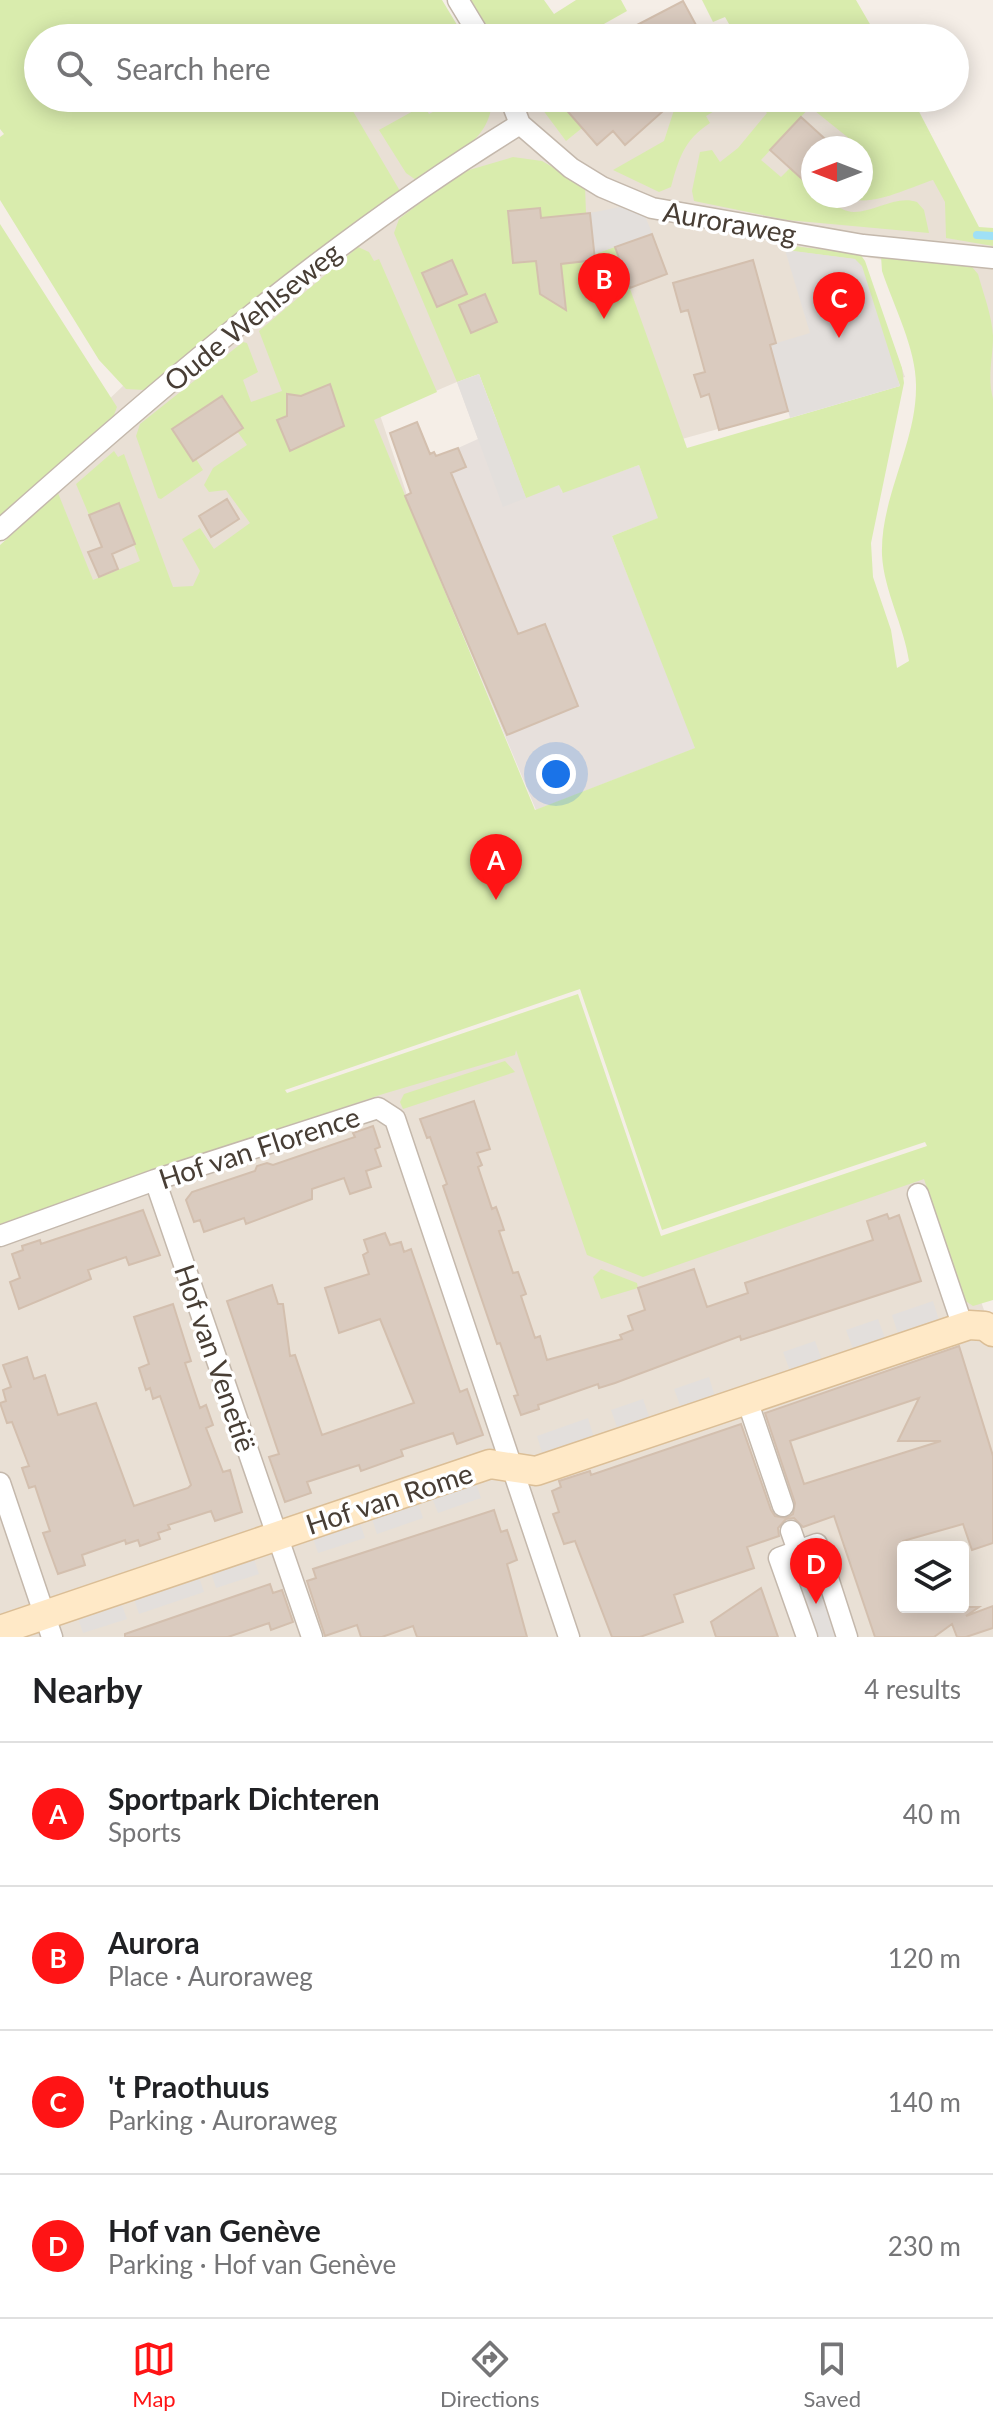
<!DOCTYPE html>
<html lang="en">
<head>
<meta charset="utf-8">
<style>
  body { margin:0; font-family:Lato,sans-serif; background:#f6f6f6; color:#202124 }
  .controls { position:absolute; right:24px; bottom:24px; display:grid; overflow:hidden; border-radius:8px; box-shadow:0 4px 20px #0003 }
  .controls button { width:72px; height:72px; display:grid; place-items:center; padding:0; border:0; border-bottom:2px solid #e0e0e0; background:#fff; color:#202124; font:40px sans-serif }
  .compass { position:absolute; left:801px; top:136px; width:72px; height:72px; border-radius:50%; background:#fff; box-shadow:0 4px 20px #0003; rotate:270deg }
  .you { position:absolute; left:556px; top:774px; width:28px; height:28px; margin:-20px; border:6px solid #fff; border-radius:50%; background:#1a73e8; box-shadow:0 0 0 12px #1a73e833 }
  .badge { display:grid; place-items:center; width:52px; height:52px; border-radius:50%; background:#ff1415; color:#fff; font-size:26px; font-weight:700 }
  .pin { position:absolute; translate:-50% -66px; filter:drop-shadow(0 2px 4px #0008) }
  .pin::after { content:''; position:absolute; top:42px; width:28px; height:24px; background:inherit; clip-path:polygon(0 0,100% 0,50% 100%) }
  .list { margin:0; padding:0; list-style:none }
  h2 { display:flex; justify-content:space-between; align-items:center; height:104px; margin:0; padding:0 32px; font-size:34px }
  h2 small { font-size:26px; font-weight:400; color:#757577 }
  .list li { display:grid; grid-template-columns:52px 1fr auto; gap:24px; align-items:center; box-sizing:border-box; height:144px; padding:0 32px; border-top:2px solid #e0e0e0 }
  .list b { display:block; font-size:30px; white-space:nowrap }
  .list p { margin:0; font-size:26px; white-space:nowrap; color:#757577 }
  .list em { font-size:26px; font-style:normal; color:#757577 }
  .icon { flex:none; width:44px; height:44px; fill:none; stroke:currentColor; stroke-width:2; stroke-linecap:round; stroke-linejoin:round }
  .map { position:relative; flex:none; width:993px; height:1637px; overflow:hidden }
  .search { position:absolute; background:#fff; box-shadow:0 4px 20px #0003; left:24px; right:24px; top:24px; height:88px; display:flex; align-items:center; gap:20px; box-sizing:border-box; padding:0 28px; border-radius:44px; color:#757577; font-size:30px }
  .sheet { height:680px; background:#fff }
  nav { display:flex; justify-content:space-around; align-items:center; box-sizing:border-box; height:112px; border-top:2px solid #e0e0e0; background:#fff; font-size:22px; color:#757577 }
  nav a { display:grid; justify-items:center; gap:4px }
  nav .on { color:#ff1415 }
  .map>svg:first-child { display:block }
  .residential { fill:#e9e0d5; fill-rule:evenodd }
  .industrial { fill:#e7e0dc }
  .green { fill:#d9ecad; fill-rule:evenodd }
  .parking { fill:#e3dfdc }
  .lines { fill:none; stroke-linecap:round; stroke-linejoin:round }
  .stream { stroke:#9fe0f6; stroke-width:8 }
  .building { fill:#dacbbf; stroke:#d3bfae; stroke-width:2; fill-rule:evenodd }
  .street-casing { stroke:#c4b8ac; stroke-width:23 }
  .secondary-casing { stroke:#dbbe96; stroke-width:31 }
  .street { stroke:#fff; stroke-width:20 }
  .secondary { stroke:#ffe9c7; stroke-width:28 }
  .labels { text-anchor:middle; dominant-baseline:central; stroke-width:7; stroke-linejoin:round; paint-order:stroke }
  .street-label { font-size:28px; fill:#483e35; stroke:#fff }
</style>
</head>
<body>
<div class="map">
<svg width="993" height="1637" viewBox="0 0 993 1637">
  <rect width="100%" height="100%" fill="#f5eee7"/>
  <path class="residential" d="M334,98H906L974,235L993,237V413L957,273L861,256L905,377L682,439L480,372L380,415L431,566L100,641L32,473L148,362ZM813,148H861V196H813Z
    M521,1033L645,1266L935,1169L993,1336V1637H0V1118L28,1198ZM903,1547H963V1607H903Z"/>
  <path class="industrial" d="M457,382L560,485L562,492L639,465L659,518L612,536L696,748L536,810L405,496L465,467L458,448L478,439Z"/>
  <path class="green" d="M0,0H442L465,38H38V98H352L347,101L400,191L262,293L144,390L126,389L99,360L0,200V137L4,134L0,129Z
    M471,0H544L554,14L576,0H621L627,11L579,38H494Z
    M702,0H856L878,38H737L725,17L713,22Z
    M460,98H492C492,142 449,158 416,180L406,173L379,130L424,105L429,114Z
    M534,98H556L582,128L566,141Z
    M672,98H736L706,116L710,123C684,140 679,158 671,187L659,192L613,170L664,141L675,107Z
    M751,98H912L979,227L993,228V246L946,238L945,202L933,180C910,187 867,210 846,196H861V148L810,107L761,160L781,177L790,168L813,185V196C830,196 836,211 854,212C875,212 896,195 917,202L924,210L929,233L787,220L694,201L692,191L700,152L712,150L720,162L738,148L767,113Z
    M513,157L542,161L585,186L586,213L570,215L572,234L559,264L595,260V254L615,247L687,448L900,386L855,259L785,250V245L860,254L865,261L902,368L904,383L871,543L873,577L891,630L897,668L909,661C904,626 884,591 882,555C880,498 916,444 916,388C917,350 894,307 882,271L881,256L972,267L978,274C983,293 992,315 993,336C993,359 987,376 993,399V1300L973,1306L964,1300L924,1179L643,1277L587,1255L516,1050L515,1055L383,1094L0,1224V545L58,493L93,580L140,561L119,504L89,515L76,484L114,451L118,457L124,454L173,587L193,586L200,571L182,539L200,528L214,549L250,523L226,490L209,492L204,485L213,468L247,445L237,431L196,459L203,470L161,499L158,498L136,436L140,424L243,342L247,343L258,372L243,380L251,402L282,391L259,331L358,247L369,252L374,261L379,259L437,392L374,420L535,810L695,748L612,536L658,518L639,465L563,493L559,485L526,498L479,374L457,382L394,233L399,219L459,173ZM580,989L662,1230L925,1142L927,1146L661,1236L578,994L287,1093L285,1090Z
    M0,224L117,407L114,415L0,517Z
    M505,1061L515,1072L403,1109L400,1102L404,1094Z
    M601,1269L637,1283L638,1288L601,1299L593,1277Z"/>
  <path class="parking" d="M620,207L645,216L652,233L595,254L590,213Z
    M785,250L855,259L862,266L900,386L790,418L770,345L810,333Z
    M479,374L526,498L503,507L457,382Z
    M933,1301L939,1320L898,1334L892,1315Z
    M878,1319L885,1338L853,1349L846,1330Z
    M815,1341L822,1360L790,1371L783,1352Z
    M709,1377L715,1397L681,1408L674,1389Z
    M643,1399L650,1419L618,1430L611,1410Z
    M588,1418L594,1438L543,1456L537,1436Z
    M475,1480L481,1498L438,1513L431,1495Z
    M417,1500L423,1518L377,1534L371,1516Z
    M359,1520L365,1538L318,1553L312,1535Z
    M253,1556L259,1574L216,1588L210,1570Z
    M820,1571L842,1637H812L793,1580Z
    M198,1574L204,1592L139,1614L133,1596Z
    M120,1600L127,1619L83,1633L77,1615Z"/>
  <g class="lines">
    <path class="stream" d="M977,235L993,236"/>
  </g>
  <path class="building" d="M683,1L703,38H612Z
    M556,98H650L662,112L625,145L613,131L597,145Z
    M801,117L835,148H813V189L770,150Z
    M540,208L541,218L590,213L595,260L561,264L566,310L540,294L536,261L513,263L508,211Z
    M652,234L667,274L630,288L615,247Z
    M452,260L467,294L437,307L422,273Z
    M753,260L776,343L770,345L788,411L719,430L709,394L701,397L694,375L705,372L688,310L681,312L673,283Z
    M485,294L497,322L471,333L459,305Z
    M330,384L344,426L290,451L277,420L287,416V394L301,396Z
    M222,396L243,428L193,461L172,429Z
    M417,422L430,454L434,452L436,456L458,448L466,467L451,473L518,634L545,624L578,706L507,735L405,496L411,493L390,433Z
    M227,499L239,519L211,537L199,516Z
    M119,503L135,544L112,554L118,569L99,577L88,552L102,547L89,515Z
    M474,1101L490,1149L477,1153L482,1165L478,1167L492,1209L496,1207L500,1218L504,1230L499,1231L513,1273L518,1272L526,1294L521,1296L535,1338L540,1336L547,1360L622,1339L620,1335L633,1330L628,1316L645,1310L638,1288L694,1269L707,1307L748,1293L745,1283L873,1240L867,1221L887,1214L889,1219L899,1215L921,1281L741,1340L740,1336L615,1383L599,1388L598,1384L538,1405L539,1409L521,1415L514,1396L518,1395L500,1343L497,1344L443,1186L447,1184L430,1137L427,1138L420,1119Z
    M373,1126L380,1147L375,1149L381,1166L366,1171L371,1187L350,1194L344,1178L312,1189V1199L246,1224L244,1218L204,1232L200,1220L194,1222L186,1200L192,1192L255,1171L257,1166L267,1163L273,1165L355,1137L353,1133Z
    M143,1210L160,1255L129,1265L126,1257L88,1270L91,1279L19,1309L10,1282L20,1278L12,1254L23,1250L22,1246L40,1240L41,1244Z
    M385,1233L390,1245L401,1242L404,1252L411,1249L460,1392L467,1389L483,1435L457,1444L453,1433L401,1450L403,1456L361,1471L359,1465L307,1482L311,1493L285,1502L269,1457L279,1454L227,1301L272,1285L278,1304H283L290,1356L295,1355L322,1435L414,1403L380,1319L339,1333L325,1288L369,1274L363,1255L368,1252L364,1240Z
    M173,1304L191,1361L185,1363L200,1408L206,1405L213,1425L206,1428L223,1472L230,1470L242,1512L215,1521L211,1511L168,1525L170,1529L158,1533L160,1539L140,1546L138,1540L126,1544L125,1540L82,1555L85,1565L58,1574L43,1533L50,1531L35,1486L29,1488L22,1468L29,1466L12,1422L7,1423L0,1403L6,1401L3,1390L11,1387L3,1365L27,1357L34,1379L45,1375L58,1415L96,1403L134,1506L188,1488L191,1485L160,1396L153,1399L150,1388L146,1390L139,1368L149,1364L134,1317Z
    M959,1346L993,1456V1543L972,1550L963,1524L903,1541V1607H979L966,1616L993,1606V1628L966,1637H957L952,1624L934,1637H875L834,1516L803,1527L794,1518L786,1519L778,1528L779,1536L747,1547L754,1568L674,1595L683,1622L640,1637H612L575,1541L564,1544L553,1514L559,1512L552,1491L561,1487L559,1481L590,1471L591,1475L741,1424L771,1510L775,1516L786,1518L793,1514L795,1503L765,1413ZM919,1398L898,1441H941L804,1484L790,1441Z
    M494,1510L501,1532L507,1530L517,1560L507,1564L527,1637H417L413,1626L382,1637H361L357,1625L325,1636L307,1581L316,1578L313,1569Z
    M270,1584L273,1593L282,1590L293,1622L271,1630L269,1623L228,1637H125V1634Z
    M761,1588L778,1637H716L711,1622Z"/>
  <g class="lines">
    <defs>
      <path id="street" d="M458,0L481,38
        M510,98L520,124L571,168L602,187L652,208L863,245L993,258
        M0,530C165,383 331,240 520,124
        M155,1180L312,1637
        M918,1194L963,1327
        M0,1236L155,1180L378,1108L395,1119L569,1637
        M747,1400L783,1506
        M0,1483L52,1637
        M791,1531L798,1551
        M807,1637L779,1558L817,1544L847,1637"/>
      <path id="secondary" d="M0,1630L490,1464L536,1471L969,1325L985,1326L993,1332"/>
    </defs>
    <use href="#street" class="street-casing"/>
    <use href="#secondary" class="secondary-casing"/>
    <use href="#street" class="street"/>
    <use href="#secondary" class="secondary"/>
  </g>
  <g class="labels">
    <g class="street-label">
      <text transform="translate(730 222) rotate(10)">Auroraweg</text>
      <text transform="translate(252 316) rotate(-39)">Oude Wehlseweg</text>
      <text transform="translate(259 1147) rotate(-18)">Hof van Florence</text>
      <text transform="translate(216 1358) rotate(71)">Hof van Venetië</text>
      <text transform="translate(389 1498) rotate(-18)">Hof van Rome</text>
    </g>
  </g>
</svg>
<div class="controls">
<button><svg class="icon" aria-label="layers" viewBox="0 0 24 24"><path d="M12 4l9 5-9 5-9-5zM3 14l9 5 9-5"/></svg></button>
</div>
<svg class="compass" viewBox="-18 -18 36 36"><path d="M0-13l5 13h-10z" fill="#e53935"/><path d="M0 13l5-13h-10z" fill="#757577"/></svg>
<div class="you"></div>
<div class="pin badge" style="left:496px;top:900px">A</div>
<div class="pin badge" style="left:604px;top:319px">B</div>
<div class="pin badge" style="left:839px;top:338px">C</div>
<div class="pin badge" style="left:816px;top:1604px">D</div>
<div class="search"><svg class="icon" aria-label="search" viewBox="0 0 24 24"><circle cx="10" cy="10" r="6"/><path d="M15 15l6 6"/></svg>Search here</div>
</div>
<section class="sheet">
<h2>Nearby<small>4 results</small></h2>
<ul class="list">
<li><span class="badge">A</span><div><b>Sportpark Dichteren</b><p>Sports</p></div><em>40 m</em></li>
<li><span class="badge">B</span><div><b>Aurora</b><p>Place · Auroraweg</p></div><em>120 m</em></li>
<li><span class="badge">C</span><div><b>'t Praothuus</b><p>Parking · Auroraweg</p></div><em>140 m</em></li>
<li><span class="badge">D</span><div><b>Hof van Genève</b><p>Parking · Hof van Genève</p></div><em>230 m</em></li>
</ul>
</section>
<nav>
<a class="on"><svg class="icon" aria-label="map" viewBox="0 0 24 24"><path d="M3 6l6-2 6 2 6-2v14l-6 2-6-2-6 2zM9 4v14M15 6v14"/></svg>Map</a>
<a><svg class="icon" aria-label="directions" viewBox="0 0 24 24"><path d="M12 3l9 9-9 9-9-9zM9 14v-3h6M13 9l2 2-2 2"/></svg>Directions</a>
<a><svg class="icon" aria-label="saved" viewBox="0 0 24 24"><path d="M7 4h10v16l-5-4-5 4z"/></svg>Saved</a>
</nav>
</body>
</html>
